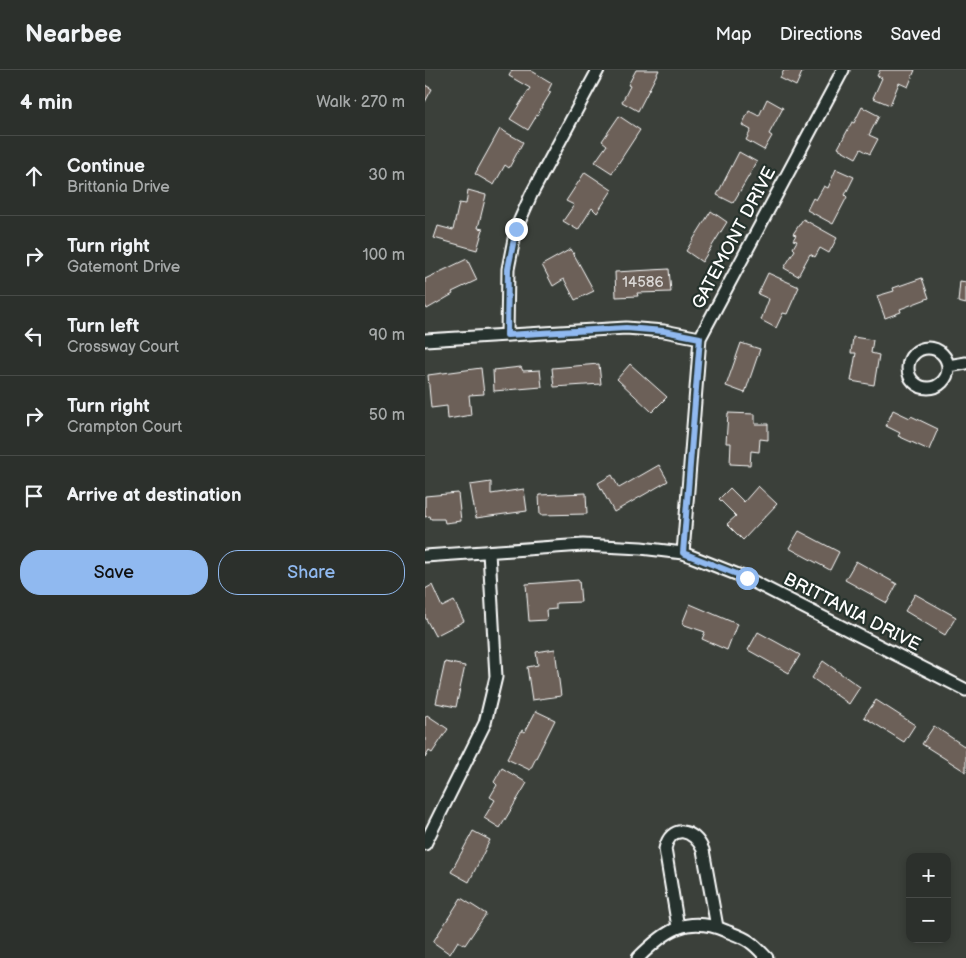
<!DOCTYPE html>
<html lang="en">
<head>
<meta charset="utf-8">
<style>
  body { margin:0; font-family:"Balsamiq Sans",sans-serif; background:#383c38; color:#f1f3f6 }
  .controls { position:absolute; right:15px; bottom:15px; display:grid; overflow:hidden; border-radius:10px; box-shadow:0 2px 8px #0003 }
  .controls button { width:45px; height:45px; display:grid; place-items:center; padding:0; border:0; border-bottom:1px solid #484b48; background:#2c302c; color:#f1f3f6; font:25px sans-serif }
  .stop { position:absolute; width:15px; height:15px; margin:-11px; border:4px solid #90b9f0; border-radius:50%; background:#fff }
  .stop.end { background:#90b9f0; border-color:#fff; box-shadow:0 1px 5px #0008 }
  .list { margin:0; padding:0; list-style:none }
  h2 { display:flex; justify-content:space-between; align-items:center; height:65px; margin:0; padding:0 20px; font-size:21px }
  h2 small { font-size:16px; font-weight:400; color:#a6a9a9 }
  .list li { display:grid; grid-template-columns:32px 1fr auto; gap:15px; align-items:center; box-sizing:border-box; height:80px; padding:0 20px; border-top:1px solid #484b48 }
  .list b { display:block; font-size:19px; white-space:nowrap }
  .list p { margin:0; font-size:16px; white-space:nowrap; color:#a6a9a9 }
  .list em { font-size:16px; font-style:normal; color:#a6a9a9 }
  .actions { display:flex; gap:10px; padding:15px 20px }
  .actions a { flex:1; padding:11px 0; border:1px solid #90b9f0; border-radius:20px; text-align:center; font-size:18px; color:#90b9f0 }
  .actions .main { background:#90b9f0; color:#111 }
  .icon { flex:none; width:28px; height:28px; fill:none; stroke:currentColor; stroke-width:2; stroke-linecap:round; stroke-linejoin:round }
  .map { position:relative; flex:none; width:541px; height:888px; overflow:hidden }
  header { display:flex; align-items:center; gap:30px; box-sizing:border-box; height:70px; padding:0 25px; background:#2c302c; border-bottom:1px solid #484b48 }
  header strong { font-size:24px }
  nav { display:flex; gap:28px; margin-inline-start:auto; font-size:18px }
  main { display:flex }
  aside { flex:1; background:#2c302c }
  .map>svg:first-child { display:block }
  .building { fill:#6c6058; stroke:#fff }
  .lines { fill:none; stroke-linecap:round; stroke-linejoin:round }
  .street-casing { stroke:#fff; stroke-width:15 }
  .street { stroke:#26332d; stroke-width:11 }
  .route { stroke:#90b9f0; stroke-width:6 }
  .labels { text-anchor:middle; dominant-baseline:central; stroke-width:4.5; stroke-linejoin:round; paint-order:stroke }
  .number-label { font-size:15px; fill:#dad7d5 }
  .street-label { font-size:18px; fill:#fff; stroke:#26332d }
</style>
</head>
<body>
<header>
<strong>Nearbee</strong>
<nav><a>Map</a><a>Directions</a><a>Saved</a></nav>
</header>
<main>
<aside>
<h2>4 min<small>Walk · 270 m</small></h2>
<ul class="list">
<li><svg class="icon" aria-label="ahead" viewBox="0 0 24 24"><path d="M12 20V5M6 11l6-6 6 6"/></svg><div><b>Continue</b><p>Brittania Drive</p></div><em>30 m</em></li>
<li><svg class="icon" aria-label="right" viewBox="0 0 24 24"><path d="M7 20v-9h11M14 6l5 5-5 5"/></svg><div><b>Turn right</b><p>Gatemont Drive</p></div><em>100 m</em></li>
<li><svg class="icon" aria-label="left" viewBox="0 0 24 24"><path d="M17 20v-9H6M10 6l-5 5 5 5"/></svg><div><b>Turn left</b><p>Crossway Court</p></div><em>90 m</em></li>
<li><svg class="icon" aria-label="right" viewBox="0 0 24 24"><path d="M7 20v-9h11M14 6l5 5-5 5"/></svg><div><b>Turn right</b><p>Crampton Court</p></div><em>50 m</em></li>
<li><svg class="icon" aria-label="arrive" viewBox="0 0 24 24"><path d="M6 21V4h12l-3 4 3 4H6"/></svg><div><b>Arrive at destination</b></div></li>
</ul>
<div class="actions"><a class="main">Save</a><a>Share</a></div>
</aside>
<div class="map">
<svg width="541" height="888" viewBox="0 0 541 888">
  <rect width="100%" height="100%" fill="#3b403a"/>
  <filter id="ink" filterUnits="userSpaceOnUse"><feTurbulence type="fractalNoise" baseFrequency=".02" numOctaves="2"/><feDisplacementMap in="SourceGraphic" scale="10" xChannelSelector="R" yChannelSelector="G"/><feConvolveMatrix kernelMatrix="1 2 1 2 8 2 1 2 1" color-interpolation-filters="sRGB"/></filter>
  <g filter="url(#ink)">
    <path class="building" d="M87,0H105L127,13L123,21L126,22L103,60L85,49L105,18L84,6Z
      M211,0H234L213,41L197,32L205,16L203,15Z
      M359,0H378L371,16L355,8Z
      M455,0H490L483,17L474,13L465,35L448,28L457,8L452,6Z
      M0,15L7,19L0,32Z
      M342,29L358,38L344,64L347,66L339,80L321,70L326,60L317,55L324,41L334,46Z
      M437,37L454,46L444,65L453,69L445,84L436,79L431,88L413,78L427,52L429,53Z
      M194,46L215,60L187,103L170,92L182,75L177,71Z
      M75,59L98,72L84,98L80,95L69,115L50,104Z
      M314,82L332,92L308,133L292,125Z
      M411,99L429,107L420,125L422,127L408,154L382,140L388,128L391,130L399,116L403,118Z
      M160,102L187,120L172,143L167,138L153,160L138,151L149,135L141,131Z
      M43,120L61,125L53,158L58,159L52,180L9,168L13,156L28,160L34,133L41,134Z
      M286,141L302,152L277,192L261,181Z
      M378,149L412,168L404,183L395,178L390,187L385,184L373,206L359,198L370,180L368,178L372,171L368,170L371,165L368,164Z
      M146,179L169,221L150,230L139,209L128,216L117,195Z
      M42,189L52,210L27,222L28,224L2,239L0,235V209Z
      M244,199L246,222L212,223L213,226L191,227L190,202Z
      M343,203L374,217L362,244L358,243L351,258L336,250L344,229L333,224Z
      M497,208L504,228L475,239L476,242L460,248L452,226L469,221L468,218Z
      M535,211L541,212V234L533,232Z
      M428,267L448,270L446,283L454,285L449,315L426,311L431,283H426Z
      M316,273L335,279L320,323L301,316Z
      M174,294L176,314L129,317L127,298Z
      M205,294L242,327L227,342L192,309Z
      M96,297L98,301L115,300L117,317L69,321L68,300Z
      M56,298L59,324L44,325L46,345L23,349L22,336L6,338L3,305Z
      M468,340L485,348L486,346L513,359L504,380L473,366L475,363L461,356Z
      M303,343L330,344V354H343V370L335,369L334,382L326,381L325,395L305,394L306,373H301Z
      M234,395L243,411L189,442L173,413L187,405L194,418Z
      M66,412V424L99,419L102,441L51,448L45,415Z
      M333,416L352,434L318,470L302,454L311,446L294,429L305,418L319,432Z
      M33,423L36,451L20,453L19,449H6L5,446L0,447V426Z
      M161,423L162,444L115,445L114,425Z
      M374,461L414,482L405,500L364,478Z
      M431,491L472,514L462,533L420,510Z
      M154,510L156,532L131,533V539L121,540L122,550L104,551L101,514Z
      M7,515L17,537L29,531L39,551L10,566L0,547V519Z
      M490,524L531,547L520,565L480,541Z
      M265,534L312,554L302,580L277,569L280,562L257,554Z
      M333,562L375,585L364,603L323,580Z
      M130,579L136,626L107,630L102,597L113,595L111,582Z
      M398,591L435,617L424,634L387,608Z
      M20,592L40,596L31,637L11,633Z
      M451,630L490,655L479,672L439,647Z
      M111,641L130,650L105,700L82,689L97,660L100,662Z
      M2,645L23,659L7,683L4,681L0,688V648Z
      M509,656L539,676L541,673V702L497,674Z
      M77,698L102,713L75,758L59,748L70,730L65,727L72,715L69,712Z
      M48,761L65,770L44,812L26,802Z
      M36,828L61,844L40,875L33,871L25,884L8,872Z"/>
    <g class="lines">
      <defs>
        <path id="street" d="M82,265L83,199L91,159L106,125L173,0
          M0,270L201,258L239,261L275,268
          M483 298a20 20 0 1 1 40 0a20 20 0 1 1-40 0Z
          M523,296L541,293
          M258,483L275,268L418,0
          M0,486L158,475L216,478L258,483L321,508L541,620
          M0,774L60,653L66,628L71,607L64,482
          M253,857L240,779C245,754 269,758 278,780L292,857
          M213,888C240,861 262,844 301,861C309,864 318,867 325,872C331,876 337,883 342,888"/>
      </defs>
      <use href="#street" class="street-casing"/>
      <use href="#street" class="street"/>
    </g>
  </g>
  <g class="lines" filter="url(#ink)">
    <path class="route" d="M91,159L83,199L82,265L201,258L239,261L275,268L258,483L322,508"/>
  </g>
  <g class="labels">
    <g class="number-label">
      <text x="218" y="212">14586</text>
    </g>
    <g class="street-label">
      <text transform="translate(309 168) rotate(-62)">GATEMONT DRIVE</text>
      <text transform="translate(427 542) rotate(27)">BRITTANIA DRIVE</text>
    </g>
  </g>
</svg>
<div class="controls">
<button>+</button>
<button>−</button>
</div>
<div class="stop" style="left:322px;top:508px"></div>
<div class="stop end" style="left:91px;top:159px"></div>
</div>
</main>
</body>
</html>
